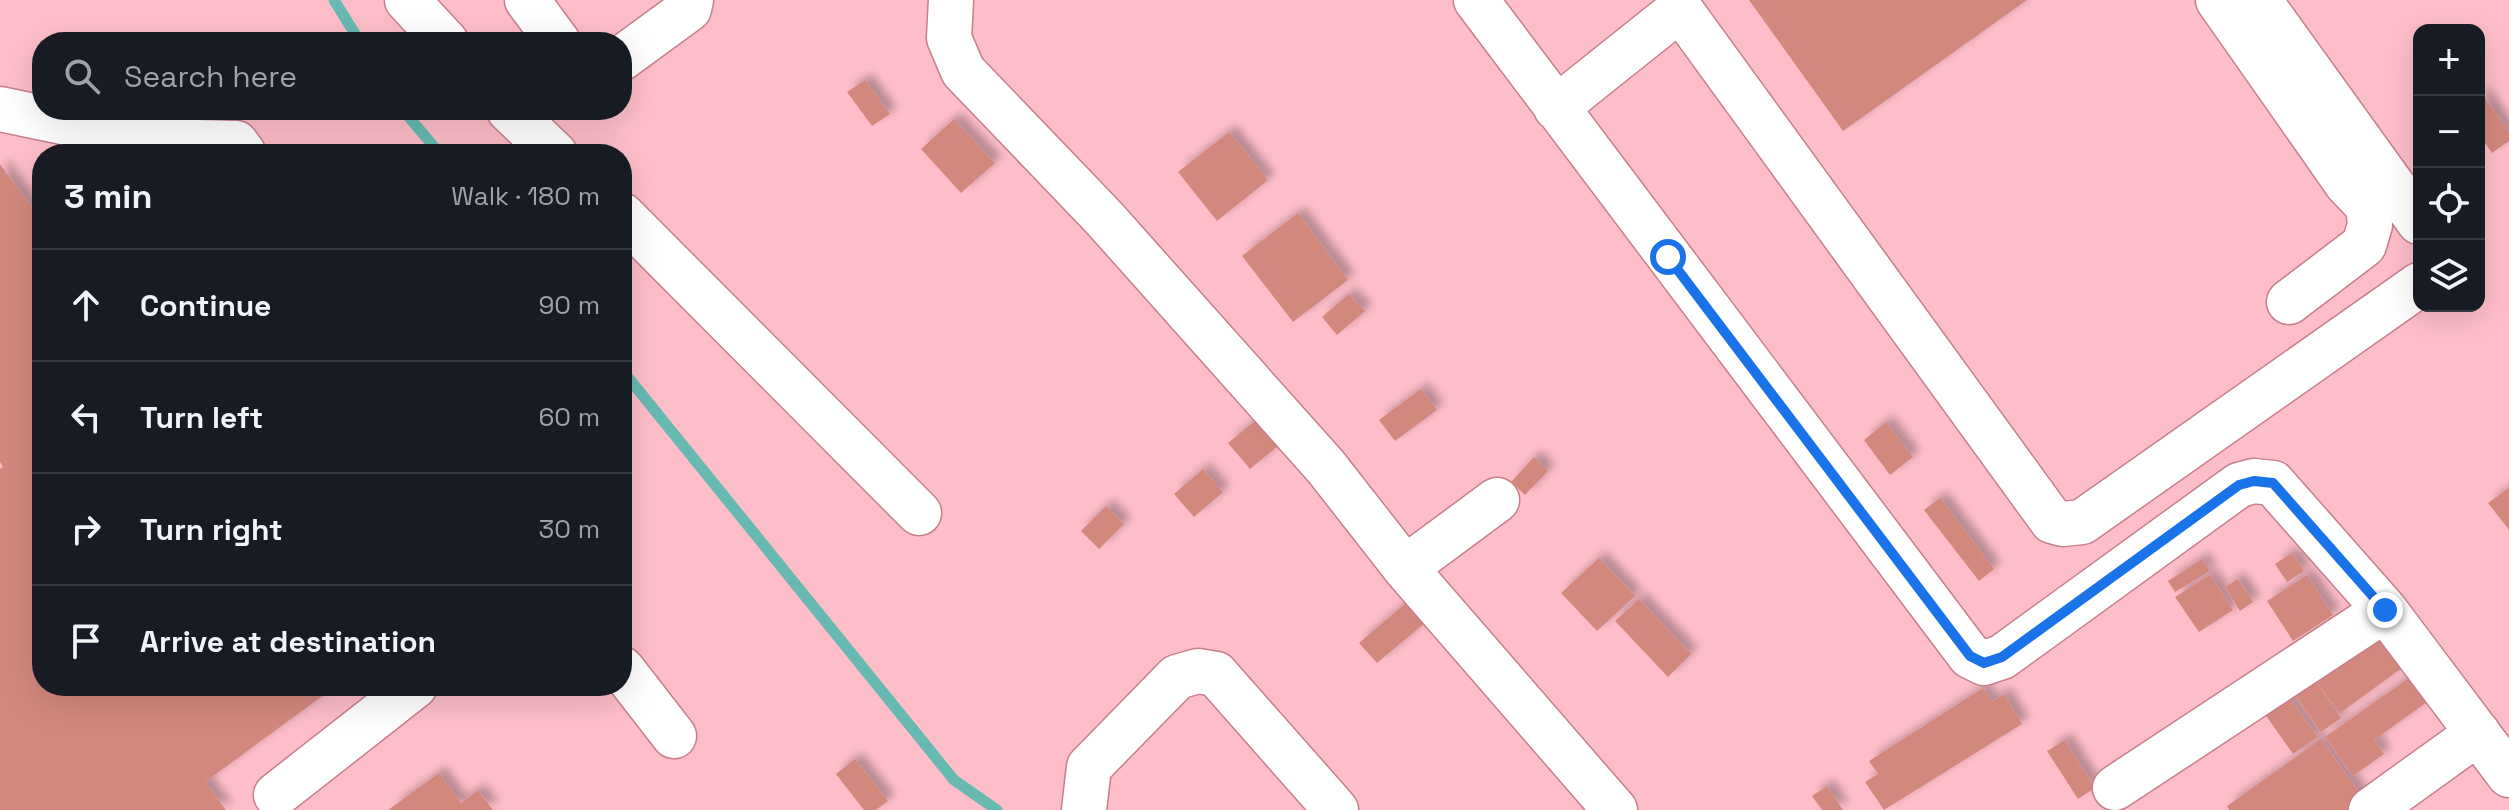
<!DOCTYPE html>
<html lang="en">
<head>
<meta charset="utf-8">
<style>
  body { margin:0; font-family:"Space Grotesk",sans-serif; background:#20242c; color:#f1f3f6 }
  .controls { position:absolute; right:24px; top:24px; display:grid; overflow:hidden; border-radius:16px; box-shadow:0 8px 32px #0002 }
  .controls button { width:72px; height:72px; display:grid; place-items:center; padding:0; border:0; border-bottom:2px solid #363941; background:#171b24; color:#f1f3f6; font:40px sans-serif }
  .stop { position:absolute; width:24px; height:24px; margin:-18px; border:6px solid #1a73e8; border-radius:50%; background:#fff }
  .stop.end { background:#1a73e8; border-color:#fff; box-shadow:0 2px 8px #0008 }
  .list { margin:0; padding:0; list-style:none }
  h2 { display:flex; justify-content:space-between; align-items:center; height:104px; margin:0; padding:0 32px; font-size:34px }
  h2 small { font-size:26px; font-weight:400; color:#9ea1a6 }
  .list li { display:grid; grid-template-columns:52px 1fr auto; gap:24px; align-items:center; box-sizing:border-box; height:112px; padding:0 32px; border-top:2px solid #363941 }
  .list b { display:block; font-size:30px; white-space:nowrap }
  .list em { font-size:26px; font-style:normal; color:#9ea1a6 }
  .icon { flex:none; width:44px; height:44px; fill:none; stroke:currentColor; stroke-width:2; stroke-linecap:round; stroke-linejoin:round }
  .map { position:relative; flex:none; width:2509px; height:810px; overflow:hidden }
  .search { position:absolute; background:#171b24; box-shadow:0 8px 32px #0002; left:32px; top:32px; width:600px; height:88px; display:flex; align-items:center; gap:20px; box-sizing:border-box; padding:0 28px; border-radius:32px; color:#9ea1a6; font-size:30px }
  .panel { position:absolute; background:#171b24; box-shadow:0 8px 32px #0002; left:32px; top:144px; width:600px; height:552px; border-radius:32px }
  .map>svg:first-child { display:block }
  .lines { fill:none; stroke-linecap:round; stroke-linejoin:round }
  .stream { stroke:#67b9b2; stroke-width:11 }
  .building { fill:#d3887e; filter:url(#shadow) }
  .minor-casing { stroke:#c87e8b; stroke-width:47 }
  .minor { stroke:#fff; stroke-width:44 }
  .route { stroke:#1a73e8; stroke-width:10 }
</style>
</head>
<body>
<div class="map">
<svg width="2509" height="810" viewBox="0 0 2509 810">
  <defs>
    <filter id="shadow"><feDropShadow dx="7" dy="-7" stdDeviation="4" flood-color="#0004"/></filter>
  </defs>
  <rect width="100%" height="100%" fill="#febec9"/>
  <g class="lines">
    <path class="stream" d="M334,0L360,42
      M403,110L440,154
      M622,370L954,780L997,810"/>
  </g>
  <path class="building" d="M1749,0H2027L1843,131Z
    M865,80L890,114L872,126L847,92Z
    M2479,90L2509,132V141L2492,153L2479,135Z
    M954,119L995,163L961,193L921,149Z
    M1229,132L1268,180L1217,221L1178,172Z
    M0,164L36,213L42,209V686H336L205,782L226,810H0V469L3,467L0,462Z
    M1298,213L1348,280L1293,322L1242,256Z
    M1349,294L1365,311L1337,335L1322,317Z
    M1421,389L1437,410L1395,441L1379,420Z
    M1262,415L1284,441L1250,469L1228,443Z
    M1886,422L1913,457L1890,475L1864,440Z
    M1534,457L1548,471L1525,495L1511,482Z
    M1203,469L1223,492L1194,517L1174,494Z
    M2509,488V530L2488,503Z
    M1940,498L1994,569L1979,581L1924,510Z
    M1106,506L1124,524L1099,549L1081,531Z
    M2292,553L2304,571L2287,582L2275,564Z
    M1599,558L1635,596L1597,631L1561,593Z
    M2202,559L2210,571L2175,592L2168,581Z
    M2210,575L2233,610L2199,632L2175,597Z
    M2307,575L2333,615L2293,641L2267,601Z
    M2238,579L2253,602L2240,611L2225,587Z
    M1414,596L1432,617L1377,663L1359,643Z
    M1639,599L1691,654L1668,677L1615,621Z
    M2383,627L2409,663L2340,713L2313,677Z
    M2426,666L2444,690L2374,740L2384,754L2353,776L2325,737Z
    M2311,675L2341,718L2321,732L2291,689Z
    M1983,688L1992,702L2004,694L2022,724L1884,810L1865,782L1878,774L1869,761Z
    M2286,693L2318,737L2293,754L2262,710Z
    M2321,739L2369,806L2363,810H2229L2227,806Z
    M2065,740L2095,788L2078,799L2047,751Z
    M855,759L888,801L876,810H864L836,774Z
    M439,773L461,803L478,790L493,810H388Z
    M1827,786L1843,810H1822L1812,796Z"/>
  <g class="lines">
    <defs>
      <path id="minor" d="M407,0L446,42
        M527,0L558,42
        M951,0L949,38L963,71L1104,218L1326,467L1405,568L1615,810
        M1476,0L1970,656L1984,663L2002,657L2239,485L2254,481L2273,483L2385,610L2509,775
        M2218,0L2347,184L2368,206L2370,225L2364,245L2289,302
        M2259,0L2419,222
        M622,58L689,9L691,0
        M1556,108L1680,9L2052,521L2063,524L2082,522L2419,285
        M0,109L154,141L236,143L244,154
        M509,110L555,154
        M622,215L919,513
        M1405,568L1497,500
        M622,669L674,736
        M2115,788L2385,610
        M276,795L415,686
        M1084,810L1089,767L1177,677L1198,671L1216,674L1336,810
        M2371,810L2478,733"/>
    </defs>
    <use href="#minor" class="minor-casing"/>
    <use href="#minor" class="minor"/>
  </g>
  <g class="lines">
    <path class="route" d="M1668,257L1970,656L1984,663L2002,657L2239,485L2254,481L2273,483L2385,610"/>
  </g>
</svg>
<div class="controls">
<button>+</button>
<button>−</button>
<button><svg class="icon" aria-label="locate" viewBox="0 0 24 24"><circle cx="12" cy="12" r="6"/><path d="M12 2v4M12 18v4M2 12h4M18 12h4"/></svg></button>
<button><svg class="icon" aria-label="layers" viewBox="0 0 24 24"><path d="M12 4l9 5-9 5-9-5zM3 14l9 5 9-5"/></svg></button>
</div>
<div class="stop" style="left:1668px;top:257px"></div>
<div class="stop end" style="left:2385px;top:610px"></div>
<div class="search"><svg class="icon" aria-label="search" viewBox="0 0 24 24"><circle cx="10" cy="10" r="6"/><path d="M15 15l6 6"/></svg>Search here</div>
<section class="panel">
<h2>3 min<small>Walk · 180 m</small></h2>
<ul class="list">
<li><svg class="icon" aria-label="ahead" viewBox="0 0 24 24"><path d="M12 20V5M6 11l6-6 6 6"/></svg><div><b>Continue</b></div><em>90 m</em></li>
<li><svg class="icon" aria-label="left" viewBox="0 0 24 24"><path d="M17 20v-9H6M10 6l-5 5 5 5"/></svg><div><b>Turn left</b></div><em>60 m</em></li>
<li><svg class="icon" aria-label="right" viewBox="0 0 24 24"><path d="M7 20v-9h11M14 6l5 5-5 5"/></svg><div><b>Turn right</b></div><em>30 m</em></li>
<li><svg class="icon" aria-label="arrive" viewBox="0 0 24 24"><path d="M6 21V4h12l-3 4 3 4H6"/></svg><div><b>Arrive at destination</b></div></li>
</ul>
</section>
</div>
</body>
</html>
